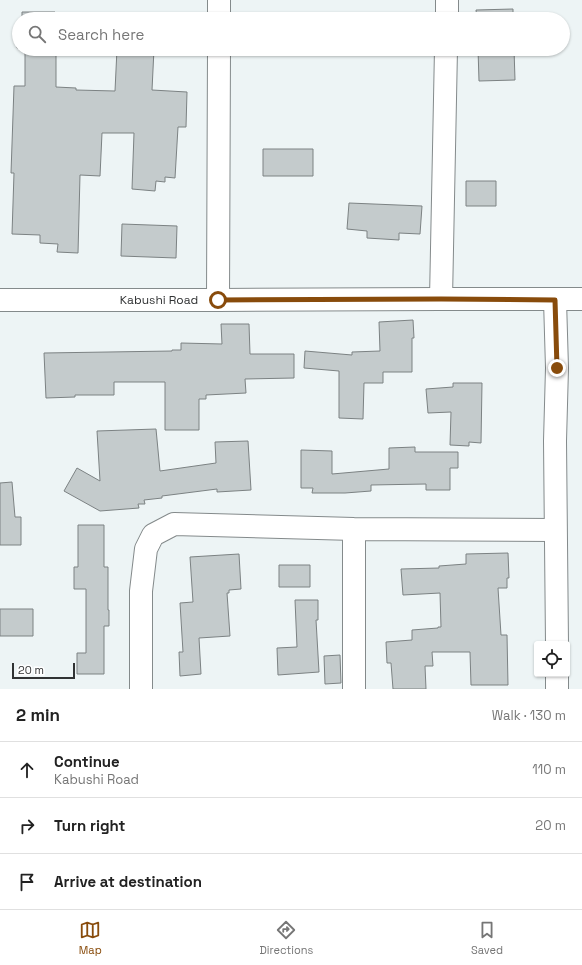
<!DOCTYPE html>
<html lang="en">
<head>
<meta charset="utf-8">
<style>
  body { margin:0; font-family:"Space Grotesk",sans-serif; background:#f6f6f6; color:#222 }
  .controls { position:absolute; right:12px; bottom:12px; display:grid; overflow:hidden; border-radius:4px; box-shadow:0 1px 3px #0004 }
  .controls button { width:36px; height:36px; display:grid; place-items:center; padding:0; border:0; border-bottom:1px solid #e0e0e0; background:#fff; color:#222; font:20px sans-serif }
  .scale { position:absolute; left:12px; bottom:10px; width:63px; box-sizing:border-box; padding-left:4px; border:2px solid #303233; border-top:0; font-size:11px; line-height:14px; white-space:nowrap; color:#303233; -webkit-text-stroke:3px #fff; paint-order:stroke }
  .stop { position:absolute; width:12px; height:12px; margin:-9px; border:3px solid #884b0b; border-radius:50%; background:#fff }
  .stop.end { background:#884b0b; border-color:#fff; box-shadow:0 1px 4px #0008 }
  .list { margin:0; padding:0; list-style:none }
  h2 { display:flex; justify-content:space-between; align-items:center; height:52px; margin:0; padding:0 16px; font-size:17px }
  h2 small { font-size:13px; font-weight:400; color:#767676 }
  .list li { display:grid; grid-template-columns:26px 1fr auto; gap:12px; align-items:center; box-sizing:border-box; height:56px; padding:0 16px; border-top:1px solid #e0e0e0 }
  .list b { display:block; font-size:15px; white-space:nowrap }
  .list p { margin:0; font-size:13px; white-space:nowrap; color:#767676 }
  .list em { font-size:13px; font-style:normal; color:#767676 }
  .icon { flex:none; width:22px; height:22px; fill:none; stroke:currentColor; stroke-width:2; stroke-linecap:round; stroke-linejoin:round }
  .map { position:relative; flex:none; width:582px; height:689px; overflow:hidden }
  .search { position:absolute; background:#fff; box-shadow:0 1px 3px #0004; left:12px; right:12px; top:12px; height:44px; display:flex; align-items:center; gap:10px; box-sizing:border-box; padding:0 14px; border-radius:22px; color:#767676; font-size:15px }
  .sheet { height:220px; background:#fff }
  nav { display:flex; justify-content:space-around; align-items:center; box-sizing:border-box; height:56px; border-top:1px solid #e0e0e0; background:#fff; font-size:11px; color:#767676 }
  nav a { display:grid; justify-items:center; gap:2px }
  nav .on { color:#884b0b }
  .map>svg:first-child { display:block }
  .building { fill:#c4cbcc; stroke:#7c8283 }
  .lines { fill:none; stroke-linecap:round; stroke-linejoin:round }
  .minor-casing { stroke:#848a8b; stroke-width:24 }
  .tertiary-casing { stroke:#848a8b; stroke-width:24 }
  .secondary-casing { stroke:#848a8b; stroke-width:24 }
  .minor { stroke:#fff; stroke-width:22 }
  .tertiary { stroke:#fff; stroke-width:22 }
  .secondary { stroke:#fff; stroke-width:22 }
  .route { stroke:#884b0b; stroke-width:5 }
  .labels { text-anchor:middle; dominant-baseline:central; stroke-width:4; stroke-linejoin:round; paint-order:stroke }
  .street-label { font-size:12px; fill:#303233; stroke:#fff }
</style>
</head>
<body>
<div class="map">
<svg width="582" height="689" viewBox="0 0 582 689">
  <rect width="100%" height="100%" fill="#edf4f5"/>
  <path class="building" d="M513,9V19H477L476,10Z
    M22,12H55V19H22Z
    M118,14L155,15V19H118Z
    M17,26H19V48H17Z
    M25,49H56V87L76,88V90L115,91L117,49H154L152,90L187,92L186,127H178L175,178L165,177V182L156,181L155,191L132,189L134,133H102L100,176L80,175L78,253L57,252L58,244L40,243V235L12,234L14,173H11L14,86H25Z
    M478,49H514L515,80L479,81Z
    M263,149H313V176H263Z
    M466,181H496V206H466Z
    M349,203L422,206L420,234L399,233V240L367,238V231L347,229Z
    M122,224L177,226L176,258L121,256Z
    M413,320L414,338H412V372H383V383H364L363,419L339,418V371L304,368L305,351L352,355V352L380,351L379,322Z
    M221,324H249L250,354H294V378L245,379L246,393L206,395V399H199V430H165V382H114V395H75V397L46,398L44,353L172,351V350H181V343L222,344Z
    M453,383H482L481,443L469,442V446L450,445L451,412L428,413L426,389L453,387Z
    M156,429L160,471L216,463L215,442L248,441L251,490L217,492V489L162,496V498L144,500L145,504H138L139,508L100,511L64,491L77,468L100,481L97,431Z
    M415,447V452H458V468H450V490H426V484L371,485V491L345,493H312L313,488H301V450L332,451V474L389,469V448Z
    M12,482L15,517H21V545H0V483Z
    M78,525H104V567H108V610H109V626H104V674H77V653H86V589H74V567H78Z
    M508,553L509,578H507V588H498L501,635H507L508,685H471L470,652H432L433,666H425L426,689H393L391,663H387L386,642L412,640V630L438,628V627H441L440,593L403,595L401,569L439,568V566L466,564V554Z
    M239,554L241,589L229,590V593H227L230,636L199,638L201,674L180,676L179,652H183L180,603L193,602L190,557Z
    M279,565H310V587H279Z
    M295,600H318V620H316L319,672L278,675L277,648L297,647Z
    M0,609H33V636H0Z
    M340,655L341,683L325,684L324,656Z"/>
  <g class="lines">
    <defs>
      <path id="minor" d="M219,19V0
        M447,19V0
        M441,299L446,49
        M218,300L219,49
        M141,689V591L146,549L153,535L174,524L354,529L555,530
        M354,689V529"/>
      <path id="tertiary" d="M555,300L557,368L555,441L557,644
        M557,674V689"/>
      <path id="secondary" d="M0,300H218L441,299H582"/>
    </defs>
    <use href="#minor" class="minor-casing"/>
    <use href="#tertiary" class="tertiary-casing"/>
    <use href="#secondary" class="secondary-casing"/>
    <use href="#minor" class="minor"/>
    <use href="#tertiary" class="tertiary"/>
    <use href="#secondary" class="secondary"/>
  </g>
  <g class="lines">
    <path class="route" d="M218,300L441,299L555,300L557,368"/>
  </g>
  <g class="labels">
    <g class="street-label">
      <text x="159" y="300">Kabushi Road</text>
    </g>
  </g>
</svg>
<div class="controls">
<button><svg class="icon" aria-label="locate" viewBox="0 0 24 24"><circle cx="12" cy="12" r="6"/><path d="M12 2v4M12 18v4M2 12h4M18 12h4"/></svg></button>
</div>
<div class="scale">20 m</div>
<div class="stop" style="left:218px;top:300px"></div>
<div class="stop end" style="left:557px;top:368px"></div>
<div class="search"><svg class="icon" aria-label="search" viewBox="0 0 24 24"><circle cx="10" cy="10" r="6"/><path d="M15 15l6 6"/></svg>Search here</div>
</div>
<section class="sheet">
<h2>2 min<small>Walk · 130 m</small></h2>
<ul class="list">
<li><svg class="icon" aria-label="ahead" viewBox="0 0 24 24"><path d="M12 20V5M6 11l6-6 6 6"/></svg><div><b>Continue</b><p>Kabushi Road</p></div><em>110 m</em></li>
<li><svg class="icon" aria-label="right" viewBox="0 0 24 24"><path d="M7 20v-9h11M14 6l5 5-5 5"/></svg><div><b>Turn right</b></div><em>20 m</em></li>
<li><svg class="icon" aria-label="arrive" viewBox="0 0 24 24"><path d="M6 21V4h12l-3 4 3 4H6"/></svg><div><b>Arrive at destination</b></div></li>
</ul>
</section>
<nav>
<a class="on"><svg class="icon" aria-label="map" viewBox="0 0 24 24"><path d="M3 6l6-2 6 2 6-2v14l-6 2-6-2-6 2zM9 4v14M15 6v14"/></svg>Map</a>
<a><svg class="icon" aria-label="directions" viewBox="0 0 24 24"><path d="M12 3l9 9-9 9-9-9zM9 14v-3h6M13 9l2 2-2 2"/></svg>Directions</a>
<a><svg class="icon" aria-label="saved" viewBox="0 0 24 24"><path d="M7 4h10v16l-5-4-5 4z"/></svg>Saved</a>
</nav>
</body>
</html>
